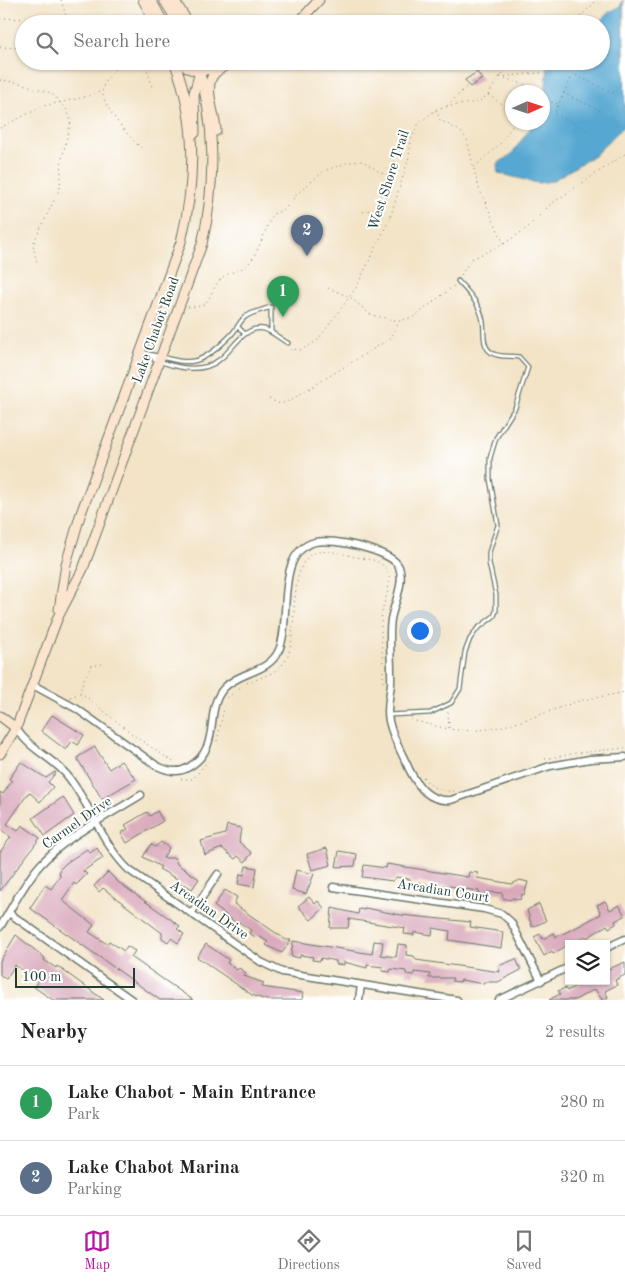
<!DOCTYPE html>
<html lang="en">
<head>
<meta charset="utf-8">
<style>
  body { margin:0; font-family:"Old Standard TT",serif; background:#f2f2f2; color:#222 }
  .controls { position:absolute; right:15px; bottom:15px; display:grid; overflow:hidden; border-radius:0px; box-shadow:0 1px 4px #0004 }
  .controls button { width:45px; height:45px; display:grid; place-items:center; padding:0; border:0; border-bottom:1px solid #e0e0e0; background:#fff; color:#222; font:25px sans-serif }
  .compass { position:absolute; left:505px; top:85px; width:45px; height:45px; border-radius:50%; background:#fff; box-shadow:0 1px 4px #0004; rotate:87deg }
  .scale { position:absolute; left:15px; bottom:12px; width:120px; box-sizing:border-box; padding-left:5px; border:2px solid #1f3d34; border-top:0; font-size:14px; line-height:18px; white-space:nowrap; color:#1f3d34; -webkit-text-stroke:4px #fff; paint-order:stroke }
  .you { position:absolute; left:419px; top:630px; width:18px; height:18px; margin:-12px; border:4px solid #fff; border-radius:50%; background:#1a73e8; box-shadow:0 0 0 8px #1a73e833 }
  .badge { display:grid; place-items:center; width:32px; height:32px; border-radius:50%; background:#b5179e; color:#fff; font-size:16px; font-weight:700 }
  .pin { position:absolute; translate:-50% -41px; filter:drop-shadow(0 1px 2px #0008) }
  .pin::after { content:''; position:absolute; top:26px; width:18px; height:15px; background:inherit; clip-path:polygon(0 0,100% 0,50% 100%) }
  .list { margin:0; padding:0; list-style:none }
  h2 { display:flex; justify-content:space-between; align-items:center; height:65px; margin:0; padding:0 20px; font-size:21px }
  h2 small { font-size:16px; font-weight:400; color:#767676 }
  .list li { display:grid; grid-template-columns:32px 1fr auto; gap:15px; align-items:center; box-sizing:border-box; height:75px; padding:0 20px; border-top:1px solid #e0e0e0 }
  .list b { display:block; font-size:19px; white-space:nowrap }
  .list p { margin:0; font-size:16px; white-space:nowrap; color:#767676 }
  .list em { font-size:16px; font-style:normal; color:#767676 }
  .icon { flex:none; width:28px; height:28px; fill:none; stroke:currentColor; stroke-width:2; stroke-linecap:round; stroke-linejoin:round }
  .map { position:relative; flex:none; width:625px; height:1000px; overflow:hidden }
  .search { position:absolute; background:#fff; box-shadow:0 1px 4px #0004; left:15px; right:15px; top:15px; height:55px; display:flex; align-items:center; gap:12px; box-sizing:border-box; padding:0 18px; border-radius:28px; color:#767676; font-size:19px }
  .sheet { height:215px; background:#fff }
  nav { display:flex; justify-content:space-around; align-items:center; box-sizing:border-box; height:70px; border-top:1px solid #e0e0e0; background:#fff; font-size:14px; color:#767676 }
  nav a { display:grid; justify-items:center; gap:2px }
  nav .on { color:#b5179e }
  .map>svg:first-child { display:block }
  .water { fill:#57a8d2; stroke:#3b7283 }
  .building { fill:#d9a9bb }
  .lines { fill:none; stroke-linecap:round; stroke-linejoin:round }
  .lane-casing { stroke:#697768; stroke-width:5.5 }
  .street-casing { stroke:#697768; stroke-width:9 }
  .secondary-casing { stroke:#697768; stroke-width:11 }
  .path { stroke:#697768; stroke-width:1; stroke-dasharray:1 4; stroke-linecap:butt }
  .lane { stroke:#fff; stroke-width:3 }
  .street { stroke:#fff; stroke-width:6 }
  .secondary { stroke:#fce5cf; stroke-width:9 }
  .labels { text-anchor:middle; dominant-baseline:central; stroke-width:4; stroke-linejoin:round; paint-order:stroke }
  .street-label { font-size:14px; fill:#1f3d34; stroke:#fff }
</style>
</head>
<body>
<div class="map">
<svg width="625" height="1000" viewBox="0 0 625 1000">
  <rect width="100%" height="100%" fill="#fff"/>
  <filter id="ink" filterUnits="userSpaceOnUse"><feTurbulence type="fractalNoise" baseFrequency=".02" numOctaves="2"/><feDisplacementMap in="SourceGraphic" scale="10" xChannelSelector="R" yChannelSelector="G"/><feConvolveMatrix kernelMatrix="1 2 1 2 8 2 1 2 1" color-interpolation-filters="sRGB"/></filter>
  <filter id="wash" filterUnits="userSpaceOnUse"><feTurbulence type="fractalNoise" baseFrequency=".0096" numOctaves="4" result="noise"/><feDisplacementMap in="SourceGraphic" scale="20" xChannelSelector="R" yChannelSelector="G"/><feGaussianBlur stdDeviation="1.12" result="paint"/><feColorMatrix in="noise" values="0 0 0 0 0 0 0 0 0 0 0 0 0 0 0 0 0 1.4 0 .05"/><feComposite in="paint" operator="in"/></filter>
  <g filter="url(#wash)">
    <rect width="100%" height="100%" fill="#f3e4c8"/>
    <path class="water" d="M623,0L625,125L596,154L552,181L538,183L498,173L497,164L511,155L534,123L542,122L548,67L556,61H601V24H597L609,12L620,7Z"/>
    <g id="blocks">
      <path class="building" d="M477,72L482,79L470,87L465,80Z
        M52,715L84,735L78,745L72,741L66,750L41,731Z
        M95,747L109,769L121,761L136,779L102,799L78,760V757Z
        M21,762L46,778L55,772L56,773L48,782L53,787L40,802L29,792L7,824L18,831L22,825L40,838L0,891V852L11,837L0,829V792L3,794L12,781L9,779Z
        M63,797L74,815L45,836L33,818Z
        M157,811L163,821L127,843L121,833L128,829L125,825L147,812L150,816Z
        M227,825L241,828L239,842L252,853L245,862L238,856L235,859L222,848L205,855L201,841L225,834Z
        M161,842L169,848L163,858H175L177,864L199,879L192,889L184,884L183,886L176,881L177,879L159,869L161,867L143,857L151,844L155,847Z
        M97,848L103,858L83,871L87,874L76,885L74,883L62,900L94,925L89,932L107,944L109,941L124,951L127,946L135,951L131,957L193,1000H160L30,908L45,885L51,889L60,876L59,870L66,863L87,849L90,853Z
        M327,848L331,865L312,870L307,854Z
        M339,851L357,854L355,866L336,867Z
        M387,864L468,877L469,872L478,873L477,878L512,884L520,880L528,882L524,895L522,894L520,900L513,898L510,900L503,898L502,893L488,892L487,895L479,894V891L465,889L464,891L456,890V887L441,885V888L418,882V884L410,883V879L396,877L393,881L362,877L364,865L386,868Z
        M246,866L257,868L254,887L238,884L240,874L244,875Z
        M296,870L314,874L306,894L292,890Z
        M108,872L118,882L180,926L177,929L184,934L178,943L171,938L168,942L162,938V933L103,888L99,892L94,886Z
        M225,890L237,897L234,904L286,940H291L282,953L266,945L268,942L257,935L255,937L249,933L251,930L239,922L236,923L214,906Z
        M309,897L315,904L318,901L324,908L311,920L298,906Z
        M605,901L610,910L619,905L625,916L615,921L616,924L609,928L607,925L587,938L586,936L575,942L576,944H569L553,954L552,951L544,956L534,937L540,934L543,939L554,933L556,937L577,927L601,914L597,905Z
        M539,904L546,921L532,927L527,910Z
        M332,908L358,914L359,909L365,910V908L401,915L471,922L470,927L503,932L501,948L449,940L450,931L433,928L432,935L414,932V935L404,934L405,928L349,919L348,928H330Z
        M16,935L45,958L44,960L56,968L57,966L104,1000H53L34,987L38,981L15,965L6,979L0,975V961Z
        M293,941L372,954L374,941L383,942L381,955L396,957L398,944L407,945L406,955L414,956L416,960L500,972L498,966L516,959L521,970L498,982H484V984L461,980L460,982L452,981L453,978H429L430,974L414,972V975L406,974V971L391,969L390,972L382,971L383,967L367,965V968L344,962V965L336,964V961L321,958L320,961L312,960L313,957L300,955V958L291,956Z
        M206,944L229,960L227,963L237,970L239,968L246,973L244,976L264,983L262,987L303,993L302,1000H266L252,995L197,957Z
        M625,962V975L615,980L617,985L605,991L608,997L602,1000L595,989L575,1000H549L560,994L558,991L565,988L567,991L581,983L580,981H606V970Z"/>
    </g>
  </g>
  <g filter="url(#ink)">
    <use href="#blocks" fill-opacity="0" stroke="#697768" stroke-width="1"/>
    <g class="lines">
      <defs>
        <path id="lane" d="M238,327L245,334
          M141,352C188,363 195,372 231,335C236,330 240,321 245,317C252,312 263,310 271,307V332
          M146,354C165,366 199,376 219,360C233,350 244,325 264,329C272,331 280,339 288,343
          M388,715L430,713L451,703L460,689L465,652L470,639L477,629L494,616L496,611V595L489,563V552L498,525L490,479V458L496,438L515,408L528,367L519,357C511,355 499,358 492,353C481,346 485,332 483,321C480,304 469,293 458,281"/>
        <path id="street" d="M33,685L77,709L157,766C168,771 178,774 189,767C223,747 203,711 224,688C240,671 269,673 279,650C292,621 274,552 315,542C332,538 392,550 399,567C405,582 394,604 391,619C388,640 392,662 391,683C390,696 386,708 389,721C392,737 402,753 409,769C418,787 429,802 451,800L550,766L590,759L625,757
          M16,728C29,749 50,756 66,774C91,804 101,843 129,870L261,962L282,972L457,1000
          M333,887L484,909L502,914L511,922L541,981
          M192,912L218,874
          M9,913L132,1000
          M0,927C13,906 24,883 40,865C67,835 108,816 141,795
          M606,948L625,939
          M359,1000L361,985
          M499,1000L569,967"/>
        <path id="secondary" d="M143,0L156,24
          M151,0L164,24
          M164,0L179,24
          M174,0L189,24
          M297,24L319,0
          M181,61L187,68L200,72
          M200,72L223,64
          M216,131C216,115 202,86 215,73C220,68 226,67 230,61
          M195,133L194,93L199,75
          M59,610L66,564L80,516L181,242C196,181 197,120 174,61
          M0,716L16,728
          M0,754L16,728L58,617L83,569L202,244C216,184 216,120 196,61"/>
      </defs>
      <use href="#lane" class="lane-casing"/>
      <use href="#street" class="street-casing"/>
      <use href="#secondary" class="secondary-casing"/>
      <path class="path" d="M61,0L67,19
        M0,18L134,22L143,18
        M573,24L597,0
        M0,47L24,48
        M121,61C116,69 106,77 103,87C98,103 130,137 141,148
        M145,61L152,87
        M149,61L151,66
        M500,77L548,72
        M500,77L523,84L539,92
        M0,80L20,83L51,93L67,110L71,121L62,158L60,188L33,244L36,260L39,262
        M563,93L603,112
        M488,95L512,110
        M542,99L557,104
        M447,106L467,86
        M436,110L440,120L460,131L467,139L478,186L504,244
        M0,128L43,106L85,97L102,91
        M592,132L554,114L573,74L617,95
        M474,167L500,144L515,122
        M363,212L378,208L390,167L400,155V134L406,131L412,132
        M461,275L471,259L504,244L527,228L551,204L625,154
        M328,288L350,297L371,315L399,321L414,317L455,285
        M188,307C213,308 207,294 220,280C226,272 239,272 247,265C258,256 265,228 273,214L284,210L298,193L324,171L349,162L363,161L381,173L388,175
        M290,349L301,350L317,341L356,288L390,218L409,157L411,140L419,123L438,108L478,102L488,95L499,77L515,61
        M269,399L280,404L289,401L391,338L399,322
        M102,664L91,666L83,681L80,692L136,737L175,763
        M383,682V671
        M247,683C260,678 278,673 286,660C300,636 285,557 318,552C330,550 344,554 356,557C367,559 380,559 387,570C393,581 386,596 383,607C379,626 382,646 383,664
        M70,697L80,693
        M448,712L449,729C495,736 533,716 576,702C592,697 609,696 625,692
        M411,720L448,729
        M217,741L226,699L243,685
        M545,759L577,753L625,748
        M423,777C431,788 440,792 454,791
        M181,779H193L208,761"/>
      <use href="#lane" class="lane"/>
      <use href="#street" class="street"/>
      <use href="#secondary" class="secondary"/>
    </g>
  </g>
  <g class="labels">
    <g class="street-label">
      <text transform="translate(389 180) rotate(-72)">West Shore Trail</text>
      <text transform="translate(156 330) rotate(-70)">Lake Chabot Road</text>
      <text transform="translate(77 823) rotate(-35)">Carmel Drive</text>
      <text transform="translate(443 891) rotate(9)">Arcadian Court</text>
      <text transform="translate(209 910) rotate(35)">Arcadian Drive</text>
    </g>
  </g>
</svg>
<div class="controls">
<button><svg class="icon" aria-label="layers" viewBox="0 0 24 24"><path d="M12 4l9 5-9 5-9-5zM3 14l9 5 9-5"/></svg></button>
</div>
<svg class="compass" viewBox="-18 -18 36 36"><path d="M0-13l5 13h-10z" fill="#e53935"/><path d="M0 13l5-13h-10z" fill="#767676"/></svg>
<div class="scale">100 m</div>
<div class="you"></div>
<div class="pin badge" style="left:283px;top:317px;background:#2e9e5b">1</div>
<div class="pin badge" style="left:307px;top:256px;background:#5c6f8a">2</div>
<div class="search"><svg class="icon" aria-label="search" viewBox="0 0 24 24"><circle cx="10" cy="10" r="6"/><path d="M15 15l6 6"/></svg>Search here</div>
</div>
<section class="sheet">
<h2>Nearby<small>2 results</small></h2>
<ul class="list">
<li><span class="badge" style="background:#2e9e5b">1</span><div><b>Lake Chabot - Main Entrance</b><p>Park</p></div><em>280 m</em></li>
<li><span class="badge" style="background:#5c6f8a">2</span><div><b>Lake Chabot Marina</b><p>Parking</p></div><em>320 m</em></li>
</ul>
</section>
<nav>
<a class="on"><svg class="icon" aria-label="map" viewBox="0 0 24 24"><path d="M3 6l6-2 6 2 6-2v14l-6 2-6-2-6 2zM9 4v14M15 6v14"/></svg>Map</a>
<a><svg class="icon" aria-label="directions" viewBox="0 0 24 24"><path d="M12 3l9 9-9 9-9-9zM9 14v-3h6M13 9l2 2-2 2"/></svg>Directions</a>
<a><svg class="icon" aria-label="saved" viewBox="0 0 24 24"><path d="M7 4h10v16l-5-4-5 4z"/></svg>Saved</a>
</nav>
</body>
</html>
